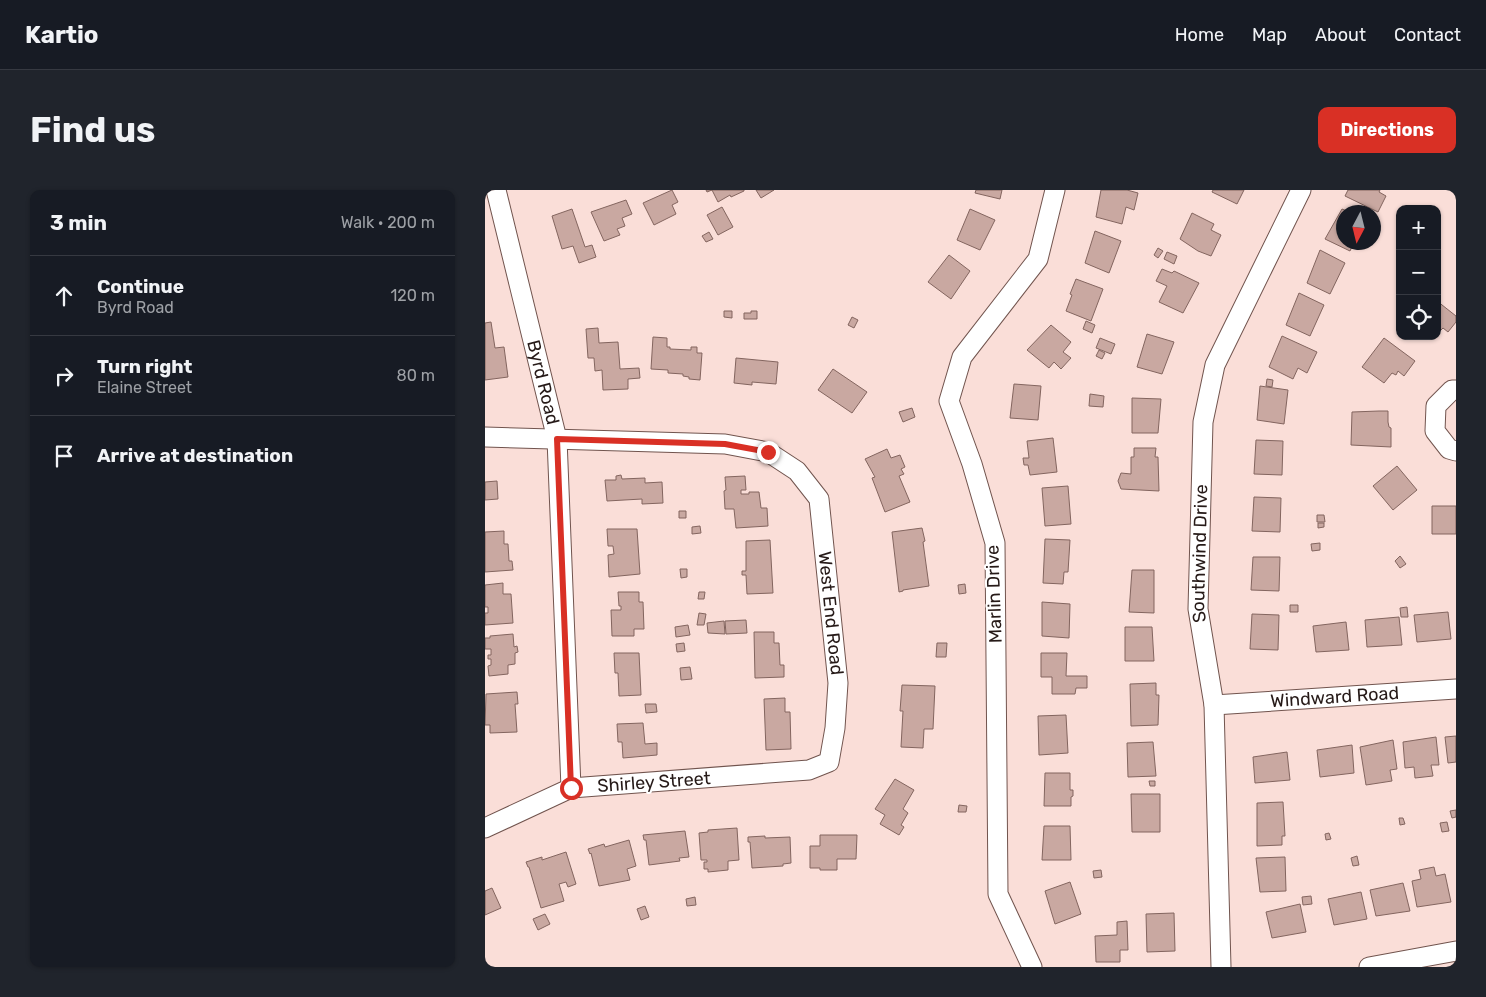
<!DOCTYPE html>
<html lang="en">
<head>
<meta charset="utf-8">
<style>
  body { margin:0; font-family:Rubik,sans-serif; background:#20242c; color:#f1f3f6 }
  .controls { position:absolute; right:15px; top:15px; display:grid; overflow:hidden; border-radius:10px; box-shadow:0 1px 4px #0004 }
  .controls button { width:45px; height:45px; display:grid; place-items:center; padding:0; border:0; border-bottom:1px solid #363941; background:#171b24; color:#f1f3f6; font:25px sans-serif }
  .compass { position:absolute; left:851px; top:15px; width:45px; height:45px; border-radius:50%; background:#171b24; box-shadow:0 1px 4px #0004; rotate:187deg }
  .stop { position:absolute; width:15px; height:15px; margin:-11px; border:4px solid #d93025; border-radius:50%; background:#fff }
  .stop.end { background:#d93025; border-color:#fff; box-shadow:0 1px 5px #0008 }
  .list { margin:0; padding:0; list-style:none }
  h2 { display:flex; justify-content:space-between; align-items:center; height:65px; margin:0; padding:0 20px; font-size:21px }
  h2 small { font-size:16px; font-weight:400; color:#9ea1a6 }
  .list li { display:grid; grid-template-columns:32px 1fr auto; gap:15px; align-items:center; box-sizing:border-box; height:80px; padding:0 20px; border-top:1px solid #363941 }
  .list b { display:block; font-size:19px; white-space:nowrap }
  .list p { margin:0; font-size:16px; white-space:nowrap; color:#9ea1a6 }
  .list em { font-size:16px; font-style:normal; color:#9ea1a6 }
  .icon { flex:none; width:28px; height:28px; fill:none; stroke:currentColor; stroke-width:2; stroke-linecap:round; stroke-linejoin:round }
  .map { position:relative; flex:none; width:971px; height:777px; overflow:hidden; border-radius:10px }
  header { display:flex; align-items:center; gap:30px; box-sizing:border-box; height:70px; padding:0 25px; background:#171b24; border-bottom:1px solid #363941 }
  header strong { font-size:24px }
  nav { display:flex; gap:28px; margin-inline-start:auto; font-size:18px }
  .intro { display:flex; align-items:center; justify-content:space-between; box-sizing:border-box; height:120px; padding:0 30px }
  h1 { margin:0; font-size:35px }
  .button { padding:12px 22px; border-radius:10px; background:#d93025; color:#fff; font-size:18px; font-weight:700 }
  main { display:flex; gap:30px; padding:0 30px }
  aside { flex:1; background:#171b24; border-radius:10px; box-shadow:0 1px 4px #0004 }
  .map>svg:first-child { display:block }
  .building { fill:#c9a8a1; stroke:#83655f }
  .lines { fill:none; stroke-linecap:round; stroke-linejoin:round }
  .street-casing { stroke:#71544e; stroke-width:21 }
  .street { stroke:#fff; stroke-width:19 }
  .route { stroke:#d93025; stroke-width:6 }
  .labels { text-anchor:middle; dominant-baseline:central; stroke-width:4; stroke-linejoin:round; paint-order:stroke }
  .street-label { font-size:18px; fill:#261a18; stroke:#fff }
</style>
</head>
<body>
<header>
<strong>Kartio</strong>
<nav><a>Home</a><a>Map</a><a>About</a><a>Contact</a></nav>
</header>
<div class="intro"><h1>Find us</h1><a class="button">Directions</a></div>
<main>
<aside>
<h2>3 min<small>Walk · 200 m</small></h2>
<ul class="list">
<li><svg class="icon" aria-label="ahead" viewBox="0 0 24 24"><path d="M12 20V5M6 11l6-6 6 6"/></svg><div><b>Continue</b><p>Byrd Road</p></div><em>120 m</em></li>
<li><svg class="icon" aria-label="right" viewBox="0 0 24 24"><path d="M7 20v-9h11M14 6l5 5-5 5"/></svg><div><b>Turn right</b><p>Elaine Street</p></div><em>80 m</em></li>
<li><svg class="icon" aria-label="arrive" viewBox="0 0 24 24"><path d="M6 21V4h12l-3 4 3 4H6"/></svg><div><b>Arrive at destination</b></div></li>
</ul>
</aside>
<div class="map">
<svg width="971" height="777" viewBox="0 0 971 777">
  <rect width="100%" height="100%" fill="#faded8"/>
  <path class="building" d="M187,0L193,12L187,15L191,24L169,35L158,13Z
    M221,0H259V1L246,7L245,5L233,12L227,0L222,2Z
    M271,0H289L276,8Z
    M491,0H517L515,9L490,3Z
    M616,0H642L653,3L649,20L641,17L637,34L611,27Z
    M728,0H759L752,14L727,2Z
    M863,0H895L894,2L901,6L893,22L860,6Z
    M141,10L147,24L137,28L140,36L132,39L135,45L119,51L106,22Z
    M237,17L248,37L233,45L222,25Z
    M87,19L100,57L107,55L111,67L94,73L88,56L77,59L67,26Z
    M485,19L510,30L495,60L472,50Z
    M857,19L864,22H858V52H869L865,61L840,49Z
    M707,23L729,34L726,40L736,45L726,66L713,61L695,49Z
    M610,41L636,51L624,83L600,73Z
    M224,42L228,49L221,52L217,46Z
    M673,58L678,61L673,68L669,65Z
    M835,60L860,73L845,104L822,93Z
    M682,62L692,66L689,74L679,69Z
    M464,65L485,81L466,109L443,92Z
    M677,79L687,83L689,81L714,93L698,123L674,112L682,96L671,91Z
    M591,89L618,99L606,131L581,121L587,105L585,104Z
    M814,103L839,115L825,146L801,135Z
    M952,111L971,126V132L963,142L958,138L954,142L952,140Z
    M239,121H247V128L239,127Z
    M266,121H272V129H259V123H266Z
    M367,127L373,130L369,138L363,135Z
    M601,131L610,135L607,143L598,139Z
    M6,132L10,158L19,157L23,187L0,190V133Z
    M566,135L586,152L578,162L586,168L576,179L569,172L564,178L542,160Z
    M113,138L114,153L133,152L135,179L154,178L155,188L143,189V199L118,200L117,180L110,181L109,168H103L101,139Z
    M662,144L689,152L677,184L652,177Z
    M797,146L832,162L822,183L813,178L808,189L784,177Z
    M168,147L182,148V157H185V159L206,160V157H212V163H217L215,190L204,189V187L198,186V184L183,183V180L166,179Z
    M615,148L630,154L626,164L611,158Z
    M899,148L930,171L919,186L913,181L911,185L907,183L899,193L877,177Z
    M614,160L620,163L617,169L611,166Z
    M251,168L293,172L291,194L267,192V195L249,193Z
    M348,179L382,202L367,223L333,200Z
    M782,189L788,190L787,197L781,196Z
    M529,194L556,196L553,230L525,228Z
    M775,196L803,200L799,234L772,230Z
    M605,204L619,206L618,217L604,216Z
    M647,208L676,209L673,243H647Z
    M427,218L430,227L418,232L414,222Z
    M894,221H903V232L904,237L906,238V257L866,255L867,222Z
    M568,248L572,282L545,285L543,275H539L538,268H544L542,251Z
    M771,250L798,251L797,285L769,284Z
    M649,258H671L670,267H673L674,301L636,299L633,291L636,283L646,284V267H649Z
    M402,259L406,268L415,265L420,277L416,279L419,284L414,286L425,312L400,322L387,288L390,287L380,269Z
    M912,276L932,300L908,320L888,296Z
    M136,285L137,289L160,288V293L177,292L178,313L157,314V309L122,311L120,290H131V286Z
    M260,286L261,300H256V304H264V302H274L276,318H282L283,336L251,338L249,319H240L239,301L241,300L240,287Z
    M12,291L13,309L0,310V292Z
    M583,296L586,334L560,336L557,298Z
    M769,307L796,308L795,342L767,341Z
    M947,316H971V344H947Z
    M194,321H201V328H194Z
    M832,325H839L840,332H832Z
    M833,333H839V337L833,338Z
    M215,336L216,343L207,344V337Z
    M437,338L440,351L438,352L444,396L418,400V401L414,402L407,342Z
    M122,339H152L155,384L124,387L123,365L129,364L128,356H123Z
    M19,341V354H23L24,371H27L28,380L0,382V342Z
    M560,349L585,350L583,382H579L578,394L558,393Z
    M285,350L288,403L262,404L261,385H257V381H261V351Z
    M835,353V360L827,361L826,354Z
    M915,366L921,374L915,378L910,371Z
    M768,367H795L794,401L766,400Z
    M195,379H202V387L196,388Z
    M647,380H669V423L644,422Z
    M18,393V404H26L28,433L0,435V423H3V417H0V395Z
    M480,394L481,403L474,404L473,395Z
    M133,402H154V412H158L159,439H149V446H127L126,420H136V416H134Z
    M214,402H220L219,409H213Z
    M557,412L585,414L584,448L557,446Z
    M805,415H813V422H805Z
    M922,417L923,427H916L915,418Z
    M963,422L966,449L932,452L929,425Z
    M214,423L221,424L219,435H212Z
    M767,424L794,425L793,460L765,459Z
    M914,427L917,455L882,457L880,430Z
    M261,430L262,443L241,444L240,431Z
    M239,431L240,444L223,443L222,433Z
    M861,432L864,460L831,462L828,436Z
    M203,435L205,445L191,447L190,437Z
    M640,437H667L669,471H640Z
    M269,442H289V453H294L295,475H299V487L270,488Z
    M28,444L29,457L32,456L33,462L30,463V474L23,475V484L4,486L3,476L6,475V469H3V465H6V459H0V448H5V446Z
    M199,453L200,461L192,462L191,454Z
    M452,453H462L461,467H451Z
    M129,463H154L156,505L134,506L133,483H130Z
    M556,463H582L581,486H602V498H591L590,504H567V487H556Z
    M205,477L207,489L196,490L195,478Z
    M671,493V505H674L673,535L646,536L645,494Z
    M417,495L450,496L448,539H439L438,558L416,557L418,521H415Z
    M32,502L33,514H30L32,542L5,543V535H0L1,504Z
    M300,508V522H305L306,559L281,560L279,509Z
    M160,514H171L172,522L161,523Z
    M581,525L583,563L554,565L553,526Z
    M158,533L160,554L172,553V565L138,568L137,552H133L132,534Z
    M971,546V572L963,573L960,547Z
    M951,547L954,575H946L948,586L930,588L929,577L920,578L918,552Z
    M908,550L912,579L905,580L907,591L881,595L875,557Z
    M668,552L671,586L643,587L642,553Z
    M867,555L869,583L835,587L832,560Z
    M802,562L805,590L770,593L768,567Z
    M560,583H585V600H588V606L586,607V616H559Z
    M410,589L429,600L418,619L423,623L416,635L419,637L414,645L395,634L400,625L390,619Z
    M664,591H670V596H665Z
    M646,604H675V642H647Z
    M798,612L800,646H797V655L772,656V613Z
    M474,615L482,616L481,622H473Z
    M971,620V627L967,628L965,621Z
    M914,628H918L920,634L915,635Z
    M962,632L964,641L957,642L955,633Z
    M559,636H585L586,670H557Z
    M252,638L254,670L243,671V680L223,682V679H219V672H222V670H216L214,643L223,642V640Z
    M200,641L204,667L194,668L195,671L164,675L161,650H159L158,645Z
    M844,643L846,649L841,650L840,644Z
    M335,645H372L371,669H352V680H335V678H325V656H335Z
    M280,646V648L305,647L306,673L298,674V676L267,678L265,652H263V647Z
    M144,650L151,676L142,679L145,690L114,696L106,663L105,664L103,659L119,654L120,657Z
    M81,662L91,694L83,697L81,692L74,694L79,711L56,718L44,677H43L41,672L57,667V670Z
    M872,666L874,675L868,676L866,668Z
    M800,667L801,701L775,702L771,668Z
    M949,677L951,686L960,684L966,712L932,717L927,691L936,689L934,680Z
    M616,680L617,687L609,688L608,681Z
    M585,692L596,724L570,734L560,701Z
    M918,693L925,721L891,726L885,700Z
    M7,698L16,718L0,725V701Z
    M876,702L882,729L849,735L843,709Z
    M826,706L827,714L818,715L817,707Z
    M210,707L211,715L202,716L201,709Z
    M815,714L821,742L787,748L781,722Z
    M160,716L164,727L156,730L152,719Z
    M689,723L690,761L662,762L661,724Z
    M60,724L65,734L53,740L48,729Z
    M642,731L643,760H635V772H611L610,746L632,745V732Z"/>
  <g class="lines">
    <defs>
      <g id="street">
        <path id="s1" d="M11,0L72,249L86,598"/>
        <path d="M971,200H967L951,216L950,241L964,259L971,261"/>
        <path id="s2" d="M0,247L240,254L283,262L312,281L334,309L353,493L350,538L344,572L324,580L86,598L0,638"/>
        <path id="s3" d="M729,515L971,499"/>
        <path d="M547,777L513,704L510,353L487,274L464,211L477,167L553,69L570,0"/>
        <path id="s4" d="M736,777L729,515L713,419L718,232L730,175L816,0"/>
        <path d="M884,777L971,761"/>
      </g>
    </defs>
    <use href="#street" class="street-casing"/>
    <use href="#street" class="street"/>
  </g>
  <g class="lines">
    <path class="route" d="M86,598L72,249L240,254L283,262"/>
  </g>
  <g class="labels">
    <g class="street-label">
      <text stroke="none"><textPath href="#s1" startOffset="198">Byrd Road</textPath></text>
      <text stroke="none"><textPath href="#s4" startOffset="415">Southwind Drive</textPath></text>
      <text transform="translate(509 404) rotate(-92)">Marlin Drive</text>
      <text stroke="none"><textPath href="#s2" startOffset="469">West End Road</textPath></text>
      <text stroke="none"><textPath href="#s3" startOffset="121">Windward Road</textPath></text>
      <text transform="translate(169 592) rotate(-4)">Shirley Street</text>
    </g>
  </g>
</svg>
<div class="controls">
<button>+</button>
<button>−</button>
<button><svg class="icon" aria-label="locate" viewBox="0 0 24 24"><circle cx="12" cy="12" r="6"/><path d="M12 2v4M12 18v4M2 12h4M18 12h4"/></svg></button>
</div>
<svg class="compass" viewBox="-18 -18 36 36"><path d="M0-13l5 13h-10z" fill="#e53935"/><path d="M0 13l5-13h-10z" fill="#9ea1a6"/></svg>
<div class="stop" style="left:86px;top:598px"></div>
<div class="stop end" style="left:283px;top:262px"></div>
</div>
</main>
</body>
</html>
